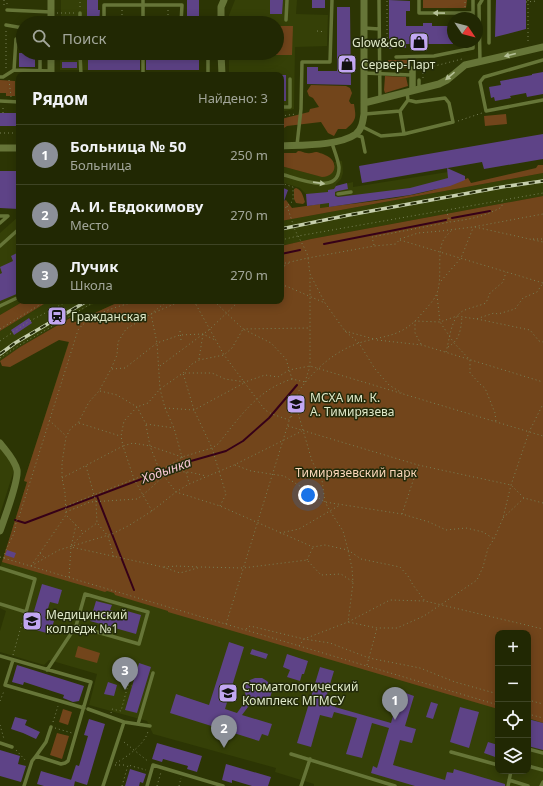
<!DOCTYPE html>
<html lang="ru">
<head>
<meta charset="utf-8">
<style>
  body { margin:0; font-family:"Noto Sans",sans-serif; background:#2d3412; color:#f1f3f6 }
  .controls { position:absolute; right:12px; bottom:12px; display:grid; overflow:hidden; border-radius:8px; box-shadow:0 2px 10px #0003 }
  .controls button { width:36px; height:36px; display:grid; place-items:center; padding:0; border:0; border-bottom:1px solid #3e4425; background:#212803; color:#f1f3f6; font:20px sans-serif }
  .compass { position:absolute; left:447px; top:12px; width:36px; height:36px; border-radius:50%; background:#212803; box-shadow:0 2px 10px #0003; rotate:125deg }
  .you { position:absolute; left:308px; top:495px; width:14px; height:14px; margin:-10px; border:3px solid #fff; border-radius:50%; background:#1a73e8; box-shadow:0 0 0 6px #1a73e833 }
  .badge { display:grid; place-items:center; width:26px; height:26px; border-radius:50%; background:#8c9099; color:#fff; font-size:13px; font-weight:700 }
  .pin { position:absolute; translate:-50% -33px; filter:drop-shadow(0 1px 2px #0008) }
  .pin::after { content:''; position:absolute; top:21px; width:14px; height:12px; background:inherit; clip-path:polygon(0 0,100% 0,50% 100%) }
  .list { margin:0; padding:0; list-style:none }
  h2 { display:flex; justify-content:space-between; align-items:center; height:52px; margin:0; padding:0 16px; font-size:17px }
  h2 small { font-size:13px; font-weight:400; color:#a2a69a }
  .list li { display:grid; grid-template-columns:26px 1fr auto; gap:12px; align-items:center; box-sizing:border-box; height:60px; padding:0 16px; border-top:1px solid #3e4425 }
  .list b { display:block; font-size:15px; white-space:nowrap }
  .list p { margin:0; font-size:13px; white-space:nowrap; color:#a2a69a }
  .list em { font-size:13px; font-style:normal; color:#a2a69a }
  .icon { flex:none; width:22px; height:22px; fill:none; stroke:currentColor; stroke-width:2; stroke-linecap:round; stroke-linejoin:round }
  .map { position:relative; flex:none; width:543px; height:786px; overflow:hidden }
  .search { position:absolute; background:#212803; box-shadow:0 2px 10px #0003; left:16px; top:16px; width:268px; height:44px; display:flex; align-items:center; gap:10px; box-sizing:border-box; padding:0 14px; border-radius:22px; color:#a2a69a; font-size:15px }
  .panel { position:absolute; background:#212803; box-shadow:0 2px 10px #0003; left:16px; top:72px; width:268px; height:232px; border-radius:8px }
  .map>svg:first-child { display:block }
  .built { fill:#354007; fill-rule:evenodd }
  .green { fill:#72451b }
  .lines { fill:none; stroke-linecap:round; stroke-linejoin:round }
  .stream { stroke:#360018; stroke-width:2 }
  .building { fill:#5e4387 }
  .path { stroke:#788157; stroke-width:1; stroke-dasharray:1 3; stroke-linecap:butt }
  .service { stroke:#667538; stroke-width:3.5 }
  .minor { stroke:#667538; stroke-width:7 }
  .rail-casing { stroke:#c6cfad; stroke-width:3.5 }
  .rail { stroke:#232a0a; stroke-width:2; stroke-dasharray:6; stroke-linecap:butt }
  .oneway { fill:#b5c096 }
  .labels { text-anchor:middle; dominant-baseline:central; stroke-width:3; stroke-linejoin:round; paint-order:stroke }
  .poi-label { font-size:12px; fill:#dfe8c8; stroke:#232a0a; text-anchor:start }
  .park-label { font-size:12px; fill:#fcd8bb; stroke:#232a0a }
  .water-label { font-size:13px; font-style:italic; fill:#f8c8d5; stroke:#232a0a }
</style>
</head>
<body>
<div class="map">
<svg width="543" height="786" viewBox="0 0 543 786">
  <rect width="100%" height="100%" fill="#2c3504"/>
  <path class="built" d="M61,0H87V23H61Z
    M235,0H297L296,14L328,15L327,46L295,47L294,109L281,112V75H229V53H277V23H229V15Z
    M60,53H88V70H60Z
    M342,161L343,173L341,179L336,184V186L353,182V187L448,172L450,186L410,195L320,208L319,204L307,206L306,194L300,188L281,182V166L319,176L335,165L334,162Z
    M543,173V196L311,239L281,246V221Z
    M543,208V786H314V784L275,772L276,768L153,734L147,721L89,705L97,674L49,660L44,665L0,652V631L6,611L0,608V568L27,482L24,481L75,322L121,301H281ZM498,633H528V771H498Z
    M19,216V301H24L0,315V233Z
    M49,301H101L87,307L20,347L0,361V331Z
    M0,447L15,467L0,514Z"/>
  <path class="green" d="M423,0H467L466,8H423Z
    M277,26H293L292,55H276V53H277Z
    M388,60H409V68H389Z
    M385,76L406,77L408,86L385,93L384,90Z
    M0,80L15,81V96H6V93H0Z
    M311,85L346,86L350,88L352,93L349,101L351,104H354C356,117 357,120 346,129H338L334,136L328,133L321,122L287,126L281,130V119L309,112L310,109L319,107L313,98L309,96L307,91Z
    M506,114L507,124L485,126L484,116Z
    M298,151C302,151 304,153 307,153C311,154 313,152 316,152C318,152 323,154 325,155C339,160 337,177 322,177L281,166V153H296Z
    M538,165H543V173L281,221V202L286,200L292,208L320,204V208C370,201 422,198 468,178L471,183L536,168Z
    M296,188C302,190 303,196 305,202L303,204L296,203L294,199V189Z
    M543,196V723L528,718V633H498V709L168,612V611L115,595L114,593L107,591L105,592L2,562L27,482L24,481L69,342L59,340L10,367L2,366L0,361L20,347L70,318L75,322L121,301H281V246L311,239Z
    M24,301H49L0,331V315Z
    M78,646L100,653L97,663L75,657Z
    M63,709L72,712L68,725L59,722Z
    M57,733L69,736L62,759L50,755Z"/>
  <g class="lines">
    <path class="stream" d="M452,218L490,211
      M324,244L446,220
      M281,254L300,250
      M97,496L134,590
      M15,520L25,523L184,463L226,451L243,441L269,418L297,385"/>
  </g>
  <path class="building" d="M87,0H98V10H100L99,23H87Z
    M187,0H199V23H187Z
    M270,0H283L282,14H270Z
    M312,0H325V8H312Z
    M389,0L410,1V11H406V26H423V23H432V26H453V44H406V48L400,46L389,49Z
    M496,0H526V29L495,37Z
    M337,7H350L351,85L307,84V67H318V71H337Z
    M19,53H35V67H19Z
    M88,53H99V57H114V59H140V70H88Z
    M187,53H199V70H146V59H171V57H187Z
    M62,62H77V68H62Z
    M543,72V94L527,97L526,93L510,96L511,98L495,101L494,97L491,98L489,87L501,85L500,81L532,75V74Z
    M281,75H286V101H281Z
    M0,113H19V126H0Z
    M543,134V159L484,169L482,162L362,183L359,166Z
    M447,168L465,176V180L450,186L410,195L329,207V203L307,206L306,194L328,192V190L334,189L336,186L347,183L348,189L338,191L335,192V196L338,197L410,188L448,178Z
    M0,171H19V209L0,208Z
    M281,187L288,190L282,207H281Z
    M19,252V293L0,301V274L2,273L0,267L13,261L11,256Z
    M29,318L32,323L14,335L11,330Z
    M7,550L16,553L14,558L5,555Z
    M42,584L62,590L58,604L50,602L45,618L54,621L50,634L29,628Z
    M96,601L112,605L110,610L126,614L127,611L141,615L136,634L90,621Z
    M229,642L244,647L225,709L237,713L247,699L244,690L246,684L250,680L255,678H262L267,681L271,686L272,691L270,698L266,702L259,705L251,703L242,715L272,724L268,736L262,734L259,741L170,713L176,694L209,705Z
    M252,649L268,654L266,659L250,654Z
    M287,654L308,661L304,674H302L300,681L287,677L290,670L283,667Z
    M139,663L151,667L137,713L125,710Z
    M17,665L84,686L79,701L73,702L63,698L64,695L24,682L23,685L12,682Z
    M320,667L334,671L325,701L336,704L335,707L391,723L400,691L414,696L405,726L416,729L412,743L400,740L393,765L445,780L447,772L453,773L454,769L505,784V786H415L371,773L373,766L377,768L389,728L372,723L362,758L346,754L357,718L334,712L332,718L320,715L311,747L297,743Z
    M108,682L117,685L114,696L104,694Z
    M431,702L438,704L433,719L426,717Z
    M460,707L479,712L469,748L450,742Z
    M15,717L27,720L25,725L40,732L36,739L23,733L11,729Z
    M89,719L105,724L87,785L71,780L76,765L79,766L88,736L84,735Z
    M528,719L543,723V750L528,746Z
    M488,742L498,745V758L484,753Z
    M157,743L202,756L197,772L187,769L188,766L163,759L162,762L152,759Z
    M0,750L20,756L18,764L26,766L21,782L0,776Z
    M226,764L271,777L268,786H252L232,780V783L222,780Z
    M130,769L146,774L143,783L140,782L139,786H125Z
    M41,771L75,781L74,786H44L37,784Z"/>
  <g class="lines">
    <path class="path" d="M528,0V42
      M526,2L537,1
      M7,4V0
      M4,5V0
      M80,7V0
      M465,7V0
      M57,13H74
      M122,23V10
      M168,23V10
      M317,31L325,32
      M387,42V0
      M6,68V29
      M423,78V69L462,59
      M9,80L11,97
      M3,113V106
      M281,116L296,114
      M458,121L482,113
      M0,133H19
      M281,183L293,187V201L287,206L281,214
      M287,206L295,230L307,253L308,258L374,246L396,244L400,239L418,233L441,231L473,227L543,214
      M447,210L543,193
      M475,227L543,242
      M533,239H543
      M281,240L298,236L446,210L450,222C471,219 483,217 502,207V200
      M400,240L543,283
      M374,245L372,237L450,222
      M281,264L308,258L310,274L325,303L345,331L359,343L375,369L389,385L402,393
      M281,268L289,263
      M441,281L461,258L473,228
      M281,286H286L325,303
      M437,295L440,322L454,343L470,360V373L481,385L485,388L495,413L496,422
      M167,301L151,314L157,343L160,389L165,408L174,428L189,483
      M194,301L224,355L265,410L272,414L289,420
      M214,301L243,329L309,328
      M477,319L530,330L539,341L543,342
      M0,329L46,301
      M180,331L181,340
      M345,331L374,339
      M377,340L422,345L543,382
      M0,341L28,322L68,301
      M421,344L415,333V321L440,322L457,316L476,319L494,313L498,314L515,309L523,298L537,292L543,283
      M448,347C460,340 461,329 462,316
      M446,352C450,338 451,315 465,310C472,307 479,306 486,303L490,293L503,282L506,272
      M0,358L18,346L96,301
      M199,359L203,334
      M160,366L210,329L239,301
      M112,369L125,368L157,343L180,335L203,334L215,340
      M305,382L310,366V276
      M100,391L117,395L137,407L146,424L174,428
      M296,406L312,461L322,480L325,502L330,511L343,531L348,550L352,568L353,583L348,622L377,628H397L424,616L477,580L483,567L488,548L494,539L503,518L511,485L529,432L543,404
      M165,408L194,410L244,383
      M291,417L296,406L297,397
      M49,420L66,436
      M79,423L120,436
      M146,425L150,446L159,469
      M288,426L418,465L511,485L524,498L543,503
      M235,465L251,471L284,476L325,502L402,514L429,522L446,530L466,528L483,532L494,539
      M86,466L96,502L97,523L83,533L71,547L163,567L180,573L201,567L243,568L307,560L321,575L341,574L353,582
      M164,476C180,469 190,472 206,476
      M62,478L123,446L121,436L124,421L137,407L148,403L160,389L183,373L192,364L199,360L224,355L232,348L243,329L271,343L286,359L292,379L305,382
      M66,506L170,465L182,457L212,448L218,444C240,417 257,390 292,379
      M220,506L226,494L212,448L194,410L183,373H212L225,379L245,382L265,375L278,377L289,370L310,366L543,436
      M152,511L134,479L123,446L133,443L150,446L182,457
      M66,512L90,502L137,499L143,495L164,476L176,492L220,506L313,547L325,545L348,550L361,559L400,567L408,576L413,585L425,601
      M402,514L418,466
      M67,516L83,532
      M503,518L524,498
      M98,524L108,536L114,558
      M280,533L299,529L340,505
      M40,553L45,558
      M0,557L498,705
      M4,558C5,549 11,541 14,533C16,527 15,521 19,517L78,330C91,313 117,307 137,301
      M307,560L313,547
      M31,566L66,515L65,493L62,478V463L66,437L71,428L78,423L89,402L99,391L111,369L117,355L118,342L126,329L151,314L181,301
      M31,566L59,550L112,534L128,526L152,511L176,492L189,484L234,465L302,431
      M164,567L177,566L198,567
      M69,577L71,547L76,525
      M226,624L298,392C314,370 333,352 359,343C380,336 399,338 417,319C422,313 435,300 437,293C443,277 436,252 444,239C446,236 449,233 452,230
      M246,629L250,626L304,639L330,643L369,658L420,668L455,682L498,694
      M299,646L304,639L348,622L390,600L425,601L543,629
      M13,655L24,616
      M367,665L377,628
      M528,700L543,704
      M0,701L4,691
      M111,713L112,709L121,711L128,685L132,686
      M528,714L543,718
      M53,722L58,706
      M0,725L4,739
      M55,728L72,733
      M124,742L149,762
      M16,750L26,761
      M116,763C127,757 146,743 148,731
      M115,765H127
      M122,786L128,765L146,770
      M157,786L161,772
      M179,786L181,778"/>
    <path class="service" d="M143,0V23
      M379,0L380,99
      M419,0V13H473
      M7,10L51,12
      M80,13V23
      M473,18V0
      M286,20L287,0
      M104,23V5H182L181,23
      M6,25L23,28
      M364,28L379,29
      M489,43V0
      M80,53L81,75
      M104,53H154
      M143,53V75
      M396,57L434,56L473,48V42
      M543,60L484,77L480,82L486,111L543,100
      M480,62L479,5L482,0
      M411,68V90
      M414,68V90
      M14,70L16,39
      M40,71V53
      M364,73L411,75
      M208,75V53
      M0,77H3L14,70L51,71
      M419,80V89
      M0,101L19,102
      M281,107H290V79
      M400,111L408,100
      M361,126L381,136L404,134L400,111L365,114
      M404,134L453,122L449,103L445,98L416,102L408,100L407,92
      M356,135L362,137L365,152
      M297,145L301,109L302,62H330L332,0
      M281,174C296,178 340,197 339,167C338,159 334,150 332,143
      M338,194L351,192
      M0,216H8L0,223
      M0,246L19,229
      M0,306L19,297
      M0,568L35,579L26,612L0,604
      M0,656L91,682L68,761L65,763L61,764L36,756L32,761L24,786
      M13,660L5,685L84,708
      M47,670L76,626L139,644L148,612L85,594L76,626
      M88,709L124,722
      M138,724L153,673
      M0,743L12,747
      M528,749L543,753
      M451,752L498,765
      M291,754L395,786
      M36,756L46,742L51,727
      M528,766L543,770
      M509,780L528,786
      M103,786L124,722L150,726
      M147,786L153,765L223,786
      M301,786L310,759
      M508,786L511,771
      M541,786L543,782"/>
    <path class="minor" d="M51,0V23
      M221,23V7L224,0
      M221,53L222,75
      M51,75V53
      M364,103L439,84L447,80L465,65L543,47
      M281,146C301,145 339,146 356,134C362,129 363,121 364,114V0
      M0,148H19
      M0,443C6,451 15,460 17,470C19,481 4,519 0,531"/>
    <defs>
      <path id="rail" d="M281,229L349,215L502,187L543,181
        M0,354L15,343L87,301"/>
    </defs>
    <use href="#rail" class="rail-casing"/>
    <use href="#rail" class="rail"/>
  </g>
  <defs><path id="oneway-solid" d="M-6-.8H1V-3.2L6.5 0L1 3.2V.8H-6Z"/></defs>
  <g class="oneway">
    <use href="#oneway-solid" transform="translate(439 13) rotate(-179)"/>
    <use href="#oneway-solid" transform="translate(510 55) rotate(166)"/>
    <use href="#oneway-solid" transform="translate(450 76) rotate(139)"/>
    <use href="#oneway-solid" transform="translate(319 183) rotate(8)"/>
  </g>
  <defs>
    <symbol id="shop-square" viewBox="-11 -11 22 22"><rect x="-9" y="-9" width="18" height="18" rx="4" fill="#c2a7f2" stroke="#232a0a"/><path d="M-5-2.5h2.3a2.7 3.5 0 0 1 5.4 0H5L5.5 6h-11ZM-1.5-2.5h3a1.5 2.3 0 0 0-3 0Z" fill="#111"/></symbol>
    <symbol id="station-square" viewBox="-11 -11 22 22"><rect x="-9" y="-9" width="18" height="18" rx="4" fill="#c2a7f2" stroke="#232a0a"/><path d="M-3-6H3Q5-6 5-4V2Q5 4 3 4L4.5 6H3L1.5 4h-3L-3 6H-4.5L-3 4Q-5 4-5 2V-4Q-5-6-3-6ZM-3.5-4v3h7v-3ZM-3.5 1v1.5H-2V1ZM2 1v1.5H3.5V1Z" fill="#111"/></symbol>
    <symbol id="university-square" viewBox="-11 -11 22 22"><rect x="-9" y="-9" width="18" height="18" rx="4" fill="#c2a7f2" stroke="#232a0a"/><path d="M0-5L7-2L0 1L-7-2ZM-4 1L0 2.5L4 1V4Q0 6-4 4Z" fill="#111"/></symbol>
  </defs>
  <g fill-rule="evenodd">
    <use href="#shop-square" x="408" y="31" width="22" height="22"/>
    <use href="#shop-square" x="336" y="53" width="22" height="22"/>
    <use href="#station-square" x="46" y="305" width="22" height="22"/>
    <use href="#university-square" x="285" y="393" width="22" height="22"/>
    <use href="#university-square" x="21" y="610" width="22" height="22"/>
    <use href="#university-square" x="217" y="682" width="22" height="22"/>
  </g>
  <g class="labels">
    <g class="poi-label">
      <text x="405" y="42" text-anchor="end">Glow&amp;Go</text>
      <text x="361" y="64">Сервер-Парт</text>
      <text x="71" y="316">Гражданская</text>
      <text x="310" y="397">МСХА им. К.<tspan x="310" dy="14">А. Тимирязева</tspan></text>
      <text x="46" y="614">Медицинский<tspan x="46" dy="14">колледж №1</tspan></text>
      <text x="242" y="686">Стоматологический<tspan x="242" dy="14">Комплекс МГМСУ</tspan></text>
    </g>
    <g class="park-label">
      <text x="356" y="472">Тимирязевский парк</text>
    </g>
    <g class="water-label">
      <text transform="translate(166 470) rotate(-20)">Ходынка</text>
    </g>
  </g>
</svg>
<div class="controls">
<button>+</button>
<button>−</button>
<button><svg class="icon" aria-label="locate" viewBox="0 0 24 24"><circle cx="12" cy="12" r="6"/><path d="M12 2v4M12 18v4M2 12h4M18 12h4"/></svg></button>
<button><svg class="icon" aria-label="layers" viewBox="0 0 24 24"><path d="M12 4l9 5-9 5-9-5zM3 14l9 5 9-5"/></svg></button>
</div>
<svg class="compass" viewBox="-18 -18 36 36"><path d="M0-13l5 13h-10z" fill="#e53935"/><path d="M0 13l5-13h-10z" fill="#a2a69a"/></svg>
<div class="you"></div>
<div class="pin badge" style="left:395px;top:720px">1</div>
<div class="pin badge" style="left:224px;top:748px">2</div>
<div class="pin badge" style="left:125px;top:690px">3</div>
<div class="search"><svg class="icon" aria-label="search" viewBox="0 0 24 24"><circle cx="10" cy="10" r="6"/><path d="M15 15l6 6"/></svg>Поиск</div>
<section class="panel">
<h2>Рядом<small>Найдено: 3</small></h2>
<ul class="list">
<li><span class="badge">1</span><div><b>Больница № 50</b><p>Больница</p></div><em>250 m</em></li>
<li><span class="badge">2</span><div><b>А. И. Евдокимову</b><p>Место</p></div><em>270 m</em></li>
<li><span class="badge">3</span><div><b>Лучик</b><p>Школа</p></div><em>270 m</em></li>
</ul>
</section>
</div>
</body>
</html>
